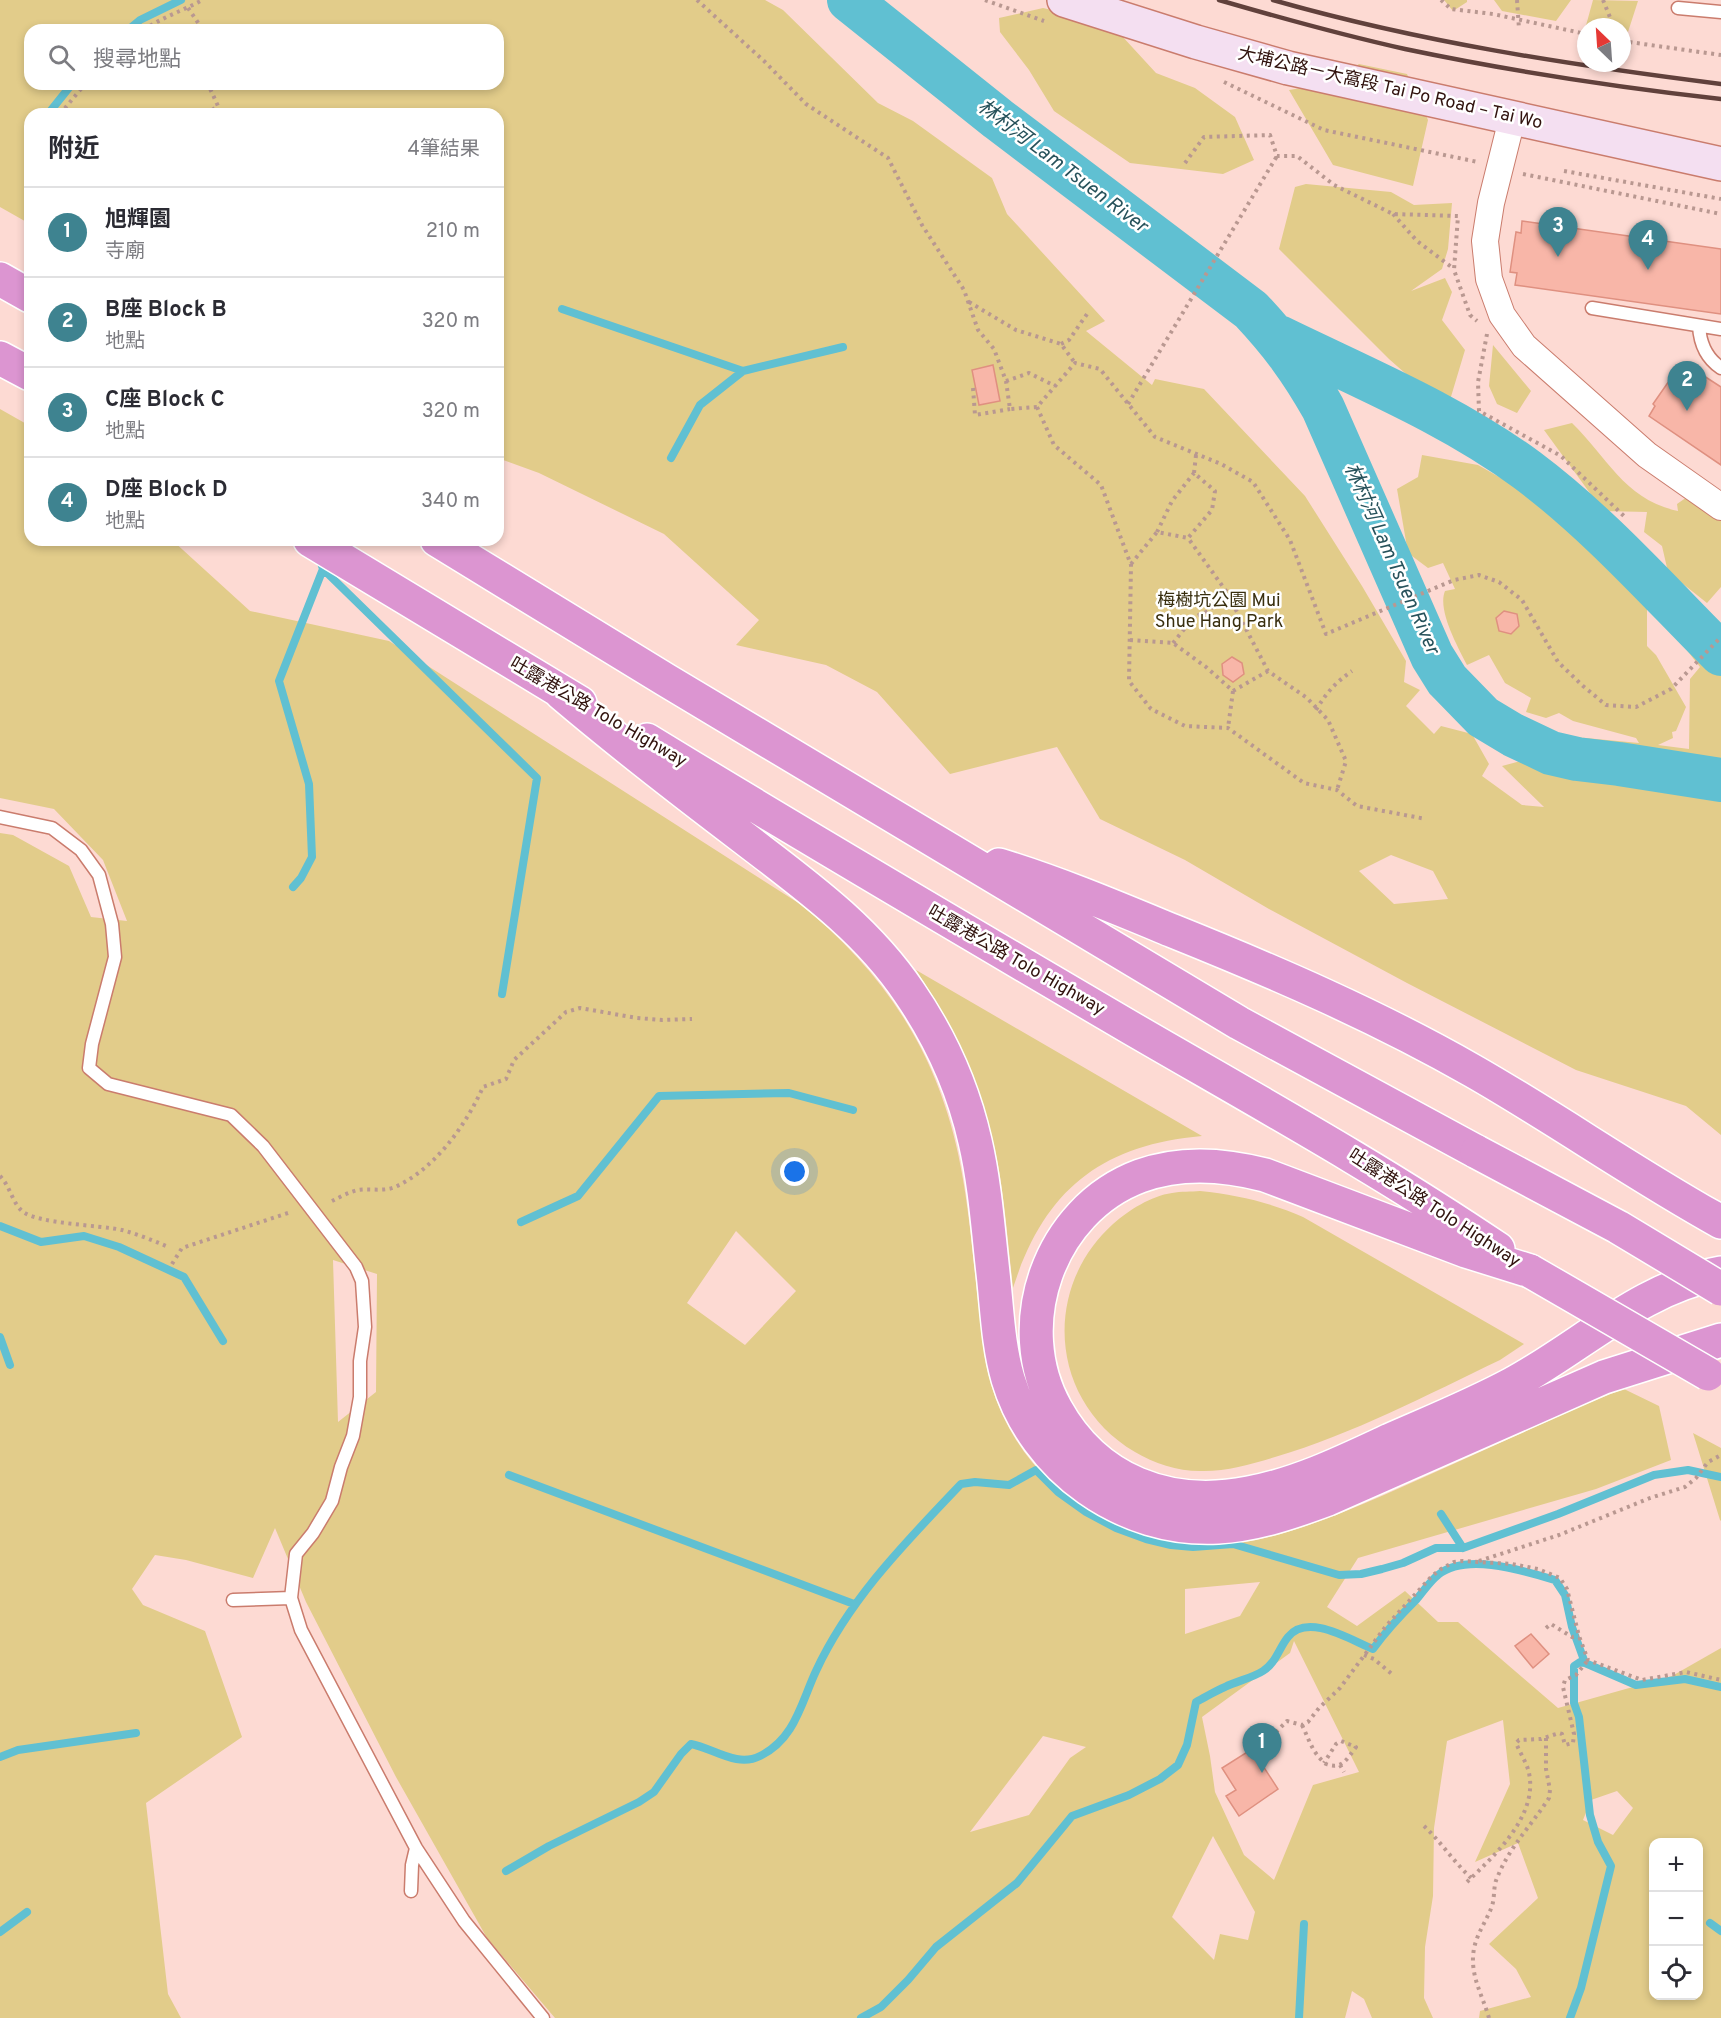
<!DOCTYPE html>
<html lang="zh-TW">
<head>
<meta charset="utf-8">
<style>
  body { margin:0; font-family:Overpass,"Noto Sans TC",sans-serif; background:#f2f2f3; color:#2b2b33 }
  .controls { position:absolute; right:18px; bottom:18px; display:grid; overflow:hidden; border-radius:12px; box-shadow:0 3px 9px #0003 }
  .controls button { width:54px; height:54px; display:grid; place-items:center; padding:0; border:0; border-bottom:2px solid #e1e1e2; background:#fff; color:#2b2b33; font:30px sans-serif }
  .compass { position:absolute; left:1577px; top:18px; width:54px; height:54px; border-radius:50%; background:#fff; box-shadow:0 3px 9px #0003; rotate:335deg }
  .you { position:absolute; left:795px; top:1172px; width:21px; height:21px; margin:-15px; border:4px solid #fff; border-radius:50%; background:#1a73e8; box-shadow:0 0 0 9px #1a73e833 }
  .badge { display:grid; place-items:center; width:39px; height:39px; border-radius:50%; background:#3e8390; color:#fff; font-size:20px; font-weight:700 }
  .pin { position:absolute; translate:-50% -50px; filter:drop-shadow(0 2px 3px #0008) }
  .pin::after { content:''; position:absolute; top:32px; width:21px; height:18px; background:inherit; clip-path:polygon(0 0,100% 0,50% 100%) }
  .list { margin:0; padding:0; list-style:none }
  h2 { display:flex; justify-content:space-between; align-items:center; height:78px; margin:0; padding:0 24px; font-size:26px }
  h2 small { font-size:20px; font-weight:400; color:#7c7c81 }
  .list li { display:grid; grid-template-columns:39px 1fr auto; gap:18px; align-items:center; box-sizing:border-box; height:90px; padding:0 24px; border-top:2px solid #e1e1e2 }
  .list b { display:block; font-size:22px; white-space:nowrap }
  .list p { margin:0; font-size:20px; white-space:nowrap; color:#7c7c81 }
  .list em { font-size:20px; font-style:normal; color:#7c7c81 }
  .icon { flex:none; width:33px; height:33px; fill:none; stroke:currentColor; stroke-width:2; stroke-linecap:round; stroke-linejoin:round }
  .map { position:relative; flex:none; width:1721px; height:2018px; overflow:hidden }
  .search { position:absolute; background:#fff; box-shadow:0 3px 9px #0003; left:24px; top:24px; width:480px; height:66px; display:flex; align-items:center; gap:15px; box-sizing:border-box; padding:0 21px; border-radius:18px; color:#7c7c81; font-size:22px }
  .panel { position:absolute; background:#fff; box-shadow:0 3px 9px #0003; left:24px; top:108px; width:480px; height:438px; border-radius:18px }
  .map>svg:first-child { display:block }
  .green { fill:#e2cc8a; fill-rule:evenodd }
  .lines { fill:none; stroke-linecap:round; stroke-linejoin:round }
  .stream { stroke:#60c0d2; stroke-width:8 }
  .river { stroke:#60c0d2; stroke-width:44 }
  .building { fill:#f8b6a8; stroke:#df9080; stroke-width:1.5 }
  .lane-casing { stroke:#ca7c6d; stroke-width:15 }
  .street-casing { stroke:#ca7c6d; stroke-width:28 }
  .secondary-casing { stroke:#ca7c6d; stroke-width:36 }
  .highway-casing { stroke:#fff; stroke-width:36 }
  .path { stroke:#b99891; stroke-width:4; stroke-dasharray:3 4.5; stroke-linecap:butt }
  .lane { stroke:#fff; stroke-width:12 }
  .street { stroke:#fff; stroke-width:26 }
  .secondary { stroke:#f4dff1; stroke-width:33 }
  .highway { stroke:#dc95d1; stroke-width:33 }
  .rail { stroke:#61413c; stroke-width:4.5 }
  .highway-bridge-casing { stroke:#fff; stroke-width:36; stroke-linecap:butt }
  .highway-bridge { stroke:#dc95d1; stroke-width:33 }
  .labels { text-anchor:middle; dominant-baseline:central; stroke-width:5; stroke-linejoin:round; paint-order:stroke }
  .street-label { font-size:18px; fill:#31130e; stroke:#fff }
  .park-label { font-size:18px; fill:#392f0f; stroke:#fff }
  .water-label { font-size:20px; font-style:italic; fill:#27525b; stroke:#fff }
</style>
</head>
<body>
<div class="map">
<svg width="1721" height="2018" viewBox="0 0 1721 2018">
  <rect width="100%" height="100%" fill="#fddad3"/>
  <path class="green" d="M0,0H765L783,10L878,103L913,121L992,178L1007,214L1105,321L1086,331L1152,385L1155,379L1204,389L1305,496L1362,586L1406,661L1404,682L1420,690L1406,706L1434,734L1441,726L1472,734L1489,764L1482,776L1522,805L1544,807L1502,766L1532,758L1626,784L1694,790L1721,796V1135L1686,1106L1576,1070L1407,983L1269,909L1185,860L1100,819L1057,747L950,774L877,692L826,665L736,645L759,620L664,534L539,473L498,458V114H30V224L0,207ZM30,30H498V84H30ZM1391,855L1433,871L1448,899L1394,904L1359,871Z
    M1444,0H1467V2L1453,11Z
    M1494,0H1571L1556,21L1502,11Z
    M1593,0L1638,1L1628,32L1620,25L1614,27H1586L1585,29Z
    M1043,8L1110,23L1156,73L1195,88L1235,117L1254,160L1223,174L1130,163L1054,111L1029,70L1000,32L999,18Z
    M1359,64L1407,74L1428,120L1413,186L1333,165L1289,90L1330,83Z
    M1306,184L1391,192L1414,205L1452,203L1448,249L1442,269L1411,291L1445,278L1452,292L1442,320L1465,350L1447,410L1389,359L1279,249L1295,187Z
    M1493,345L1531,391L1517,413L1497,404L1489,386Z
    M0,409L30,426V540H172L250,611L389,641L800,904C866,957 917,1022 944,1103C967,1169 971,1241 979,1310C982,1333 983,1357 990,1380C1005,1438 1045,1487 1097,1517C1140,1541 1191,1550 1239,1543C1291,1535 1337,1515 1384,1495C1431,1474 1478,1453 1524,1432C1557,1417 1590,1401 1624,1389L1659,1406L1671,1460L1596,1489L1358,1558L1327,1607L1357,1626L1405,1591L1438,1622H1458L1558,1708L1672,1676L1721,1648V2018H1479L1480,2011L1531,1997L1516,1969L1489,1944L1538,1898L1518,1843L1475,1862L1510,1784L1503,1720L1447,1741L1434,1828L1433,1896L1425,1947L1424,1998L1433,2018H1372L1364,1999L1352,1991L1345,2018H555L487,1938L396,1777L306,1602L275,1528L253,1578L186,1560L155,1555L132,1589L143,1605L205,1631L242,1737L146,1803L168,1994L181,2018H0V833L13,835L69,866L91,917L127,921L103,860L54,809L0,798ZM736,1231L796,1291L745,1345L687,1303ZM333,1260L377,1274L376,1392L338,1422ZM1260,1582L1240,1616L1185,1634V1589ZM1294,1641L1359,1772L1313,1785L1274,1880L1244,1855L1215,1792L1210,1756L1202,1717L1290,1653ZM1043,1736L1086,1747L1070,1758L1029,1815L970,1832ZM1617,1791L1633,1808L1613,1835L1583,1820L1591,1800ZM1213,1836L1255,1912L1248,1940L1220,1934L1214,1960L1172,1917ZM1654,1842H1698V1996H1654Z
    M1572,423C1607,457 1625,500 1678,511L1677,504L1687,497L1721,516V587L1707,603L1668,572L1662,546L1644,532L1647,512L1603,511L1544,430Z
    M1422,455L1478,465L1522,490L1558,521L1604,555L1647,599V646L1656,655L1686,707L1676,731L1672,732L1673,738L1658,745L1689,749L1690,679L1700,667L1658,613L1679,582L1721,629V771L1574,749L1543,734L1639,743L1636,738L1573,721L1559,713L1546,718L1526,712L1531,698L1505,683L1489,655L1467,665C1458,647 1437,610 1445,591L1455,589L1443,563L1428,568L1408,553L1397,489L1418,477Z
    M916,970L1202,1136C1100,1145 1044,1191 1013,1288C1007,1237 1004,1183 991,1133C977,1073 950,1021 916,970Z
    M1200,1191C1237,1195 1269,1202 1303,1217L1524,1344L1500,1360C1427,1395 1353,1434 1275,1457C1252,1464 1228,1471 1204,1471C1180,1472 1155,1464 1135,1452C1050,1402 1041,1289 1113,1224C1129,1210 1151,1196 1172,1193C1181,1191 1191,1192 1200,1191Z
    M1693,1433L1721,1448V1521L1720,1520Z"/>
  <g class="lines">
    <path class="stream" d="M128,30L140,20L181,0
      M48,114L72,84
      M30,159L28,169L30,188
      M562,309L743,371L843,347
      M671,458L700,405L743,371
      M319,557L323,569L537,778L502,994
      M293,887L301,878L312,857L309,784L279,681L323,569
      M521,1222L578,1196L659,1096L789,1093L853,1110
      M0,1226L41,1242L84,1236L119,1247L184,1277L223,1341
      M0,1337L10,1365
      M509,1475L854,1604
      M1441,1514L1463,1548
      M0,1757L18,1750L136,1733
      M506,1871L549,1846L639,1802L654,1792L681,1754L691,1744C713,1748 737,1768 760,1756C795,1739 801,1703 816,1671C850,1598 906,1542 961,1484L975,1482L1009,1485L1036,1470L1058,1492L1086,1512L1116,1528L1146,1539L1171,1545L1193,1547L1233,1544L1339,1575L1361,1574L1382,1569L1403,1563L1436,1548H1463L1558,1514L1654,1475L1688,1470L1721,1477
      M1710,1923L1721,1931
      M0,1932L27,1912
      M861,2018L881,2007L908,1980L936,1947L1017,1883L1072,1816L1129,1795L1160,1779L1178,1765L1187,1745L1196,1702C1206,1697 1215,1691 1225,1687C1237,1681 1252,1678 1263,1671C1276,1663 1279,1648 1288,1637C1308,1612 1352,1641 1373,1649C1386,1631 1401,1615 1416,1600C1423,1592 1430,1581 1438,1575C1466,1552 1524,1571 1555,1580L1565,1595L1572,1627L1585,1663L1636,1685L1685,1679L1721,1687
      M1299,2018L1304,1924
      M1570,2018L1581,1988L1611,1866L1598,1842L1590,1815L1579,1717L1574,1703V1666L1580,1662L1585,1663"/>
    <path class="river" d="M849,0L998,119L1251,310C1281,342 1301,369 1323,408L1432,656L1447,680L1483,717L1513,735L1551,753L1577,759L1619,764L1721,780
      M1279,337C1363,378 1451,414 1527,470C1598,523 1658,591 1721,654"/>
  </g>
  <path class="building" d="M1522,221L1721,249V314L1515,285L1517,273L1510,272L1516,232L1521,233Z
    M993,365L1000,401L979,405L972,370Z
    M1687,365L1721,387V465L1649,416L1655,406L1653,404L1676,371L1680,375Z
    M1504,611L1517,614L1519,626L1511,634L1499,631L1496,618Z
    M1232,657L1242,663L1244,674L1233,682L1223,675L1222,664Z
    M1531,1634L1549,1654L1533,1668L1515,1646Z
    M1252,1749L1278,1789L1239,1816L1226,1796L1236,1790L1222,1768Z"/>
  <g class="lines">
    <defs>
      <path id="lane" d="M1678,8L1721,12
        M1592,308L1721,329
        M1699,326C1700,344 1706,358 1721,368
        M0,817L52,828L81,850L99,875L112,924L115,957L92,1044L89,1068L108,1084L231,1115L263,1146L356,1267L362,1281L365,1327L360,1361V1397L353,1436L341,1467L332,1501L313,1533L296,1554L291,1598L301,1630L416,1848L464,1921L543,2018
        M233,1600L291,1598
        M411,1891L412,1865L416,1848"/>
      <path id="street" d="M1512,119L1491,203L1485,241L1489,279L1502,315L1524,346L1647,455L1721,507"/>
      <path id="secondary" d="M1064,0L1196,42L1288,68L1721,164"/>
      <path id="highway" d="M0,279L30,296
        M0,358L30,374
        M310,540L580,703
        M437,540L666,680L1239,1023L1477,1152
        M561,693C621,744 682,791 744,838C804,884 866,928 909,992C940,1037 963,1088 975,1141C985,1184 988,1229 993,1273C997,1308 998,1345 1008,1379C1035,1469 1124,1532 1218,1527C1256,1525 1293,1512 1328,1499L1604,1377L1721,1340
        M647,740C807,838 969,933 1131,1028C1255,1100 1380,1169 1498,1249
        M999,865C1058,883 1115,907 1173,931C1275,972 1377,1016 1473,1071C1557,1119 1636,1175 1721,1222
        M1530,1271L1466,1251L1265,1175C1223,1164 1181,1161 1140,1176C1049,1210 1009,1325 1056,1409C1096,1481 1169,1509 1249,1493C1298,1484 1345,1461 1390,1440C1431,1422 1473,1405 1512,1384C1581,1347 1641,1287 1721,1273"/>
    </defs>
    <use href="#lane" class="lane-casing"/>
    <use href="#street" class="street-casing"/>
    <use href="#secondary" class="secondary-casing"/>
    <use href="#highway" class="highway-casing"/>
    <path class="path" d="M697,0L764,61L806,104L888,158L922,225L964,290L978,330L994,349L1006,381L1010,409L1037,407L1075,363L1100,369L1155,437L1221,464L1253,482L1290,540L1326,634L1454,580L1479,575L1499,582L1522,600L1558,662L1583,686L1606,705L1636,707L1671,689L1721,637
      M985,0L1044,21
      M1441,0L1451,9L1493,14L1586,34
      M1517,0L1519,29
      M1603,0L1614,27
      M188,8L203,30
      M144,30C162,17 183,11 202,0
      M1622,41L1721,55
      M1224,82L1324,130L1478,162
      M60,114L85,84
      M160,114L163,112L173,114
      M206,114L218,106L208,84
      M1185,163L1204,137L1270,135L1277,156H1297L1334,185L1393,214L1458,216L1454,270L1470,315L1477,321
      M1564,171L1721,199
      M1523,174L1721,214
      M1393,214L1417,241L1454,269
      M969,302L1016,330L1061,344L1075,363
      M1487,334L1478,382L1479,411L1561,456L1625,517
      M1061,344L1069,340L1087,314
      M1006,381L1029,373L1055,386
      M973,388L975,415L1010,409
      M1128,404L1277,156
      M1037,407L1054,445L1101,485L1131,565L1129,681L1151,709L1185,726L1228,728L1304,783L1337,790L1357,806L1426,819
      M1196,455L1194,473L1215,491L1212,510L1188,538L1226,591L1268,671L1307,698L1328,720L1346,761L1337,790
      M1157,532L1172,501L1194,473
      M1131,564L1157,532L1188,538
      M1130,640L1173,643L1206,667L1233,691L1228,728
      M1173,643L1194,617L1209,611L1226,591
      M1233,691L1268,671
      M1316,710C1326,693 1336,682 1352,671
      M0,1176C10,1186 12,1202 22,1211C37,1224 100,1225 122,1230C137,1234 152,1240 166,1246
      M332,1201C340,1197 349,1192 358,1190C370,1188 383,1192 395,1187C435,1169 466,1125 483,1087L506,1079L514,1060L566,1012L580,1008L637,1018L662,1020L692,1019
      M172,1264L182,1248L291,1212
      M1479,1561L1559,1535L1650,1498L1685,1487L1696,1478L1708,1462L1721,1455
      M1546,1628L1551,1624L1572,1637L1579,1636
      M1364,1655L1374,1659L1393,1675
      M1302,1725C1309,1739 1312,1753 1326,1764C1342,1770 1347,1759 1356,1747L1341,1741L1336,1744L1324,1763
      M1265,1756L1262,1746L1287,1721L1302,1725L1308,1722L1319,1708L1340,1688L1386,1626L1432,1576L1441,1569L1454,1562L1463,1561L1512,1564L1538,1569L1560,1578L1567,1589L1579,1636L1588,1660L1642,1680L1686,1672L1721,1680
      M1340,1765L1344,1772
      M1424,1826C1441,1842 1454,1862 1471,1878
      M1467,1882C1495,1855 1538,1816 1529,1773C1527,1763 1520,1753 1516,1743L1519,1740L1541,1739L1559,1733L1562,1734L1565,1745L1573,1743L1574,1734L1563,1687L1565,1680L1576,1675L1588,1660
      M1489,2018C1483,1997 1472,1979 1473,1957C1474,1936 1486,1923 1492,1906C1495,1897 1493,1887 1497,1878C1510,1846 1531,1826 1549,1798L1550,1790L1546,1769V1737"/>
    <use href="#lane" class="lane"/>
    <use href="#street" class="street"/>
    <use href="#secondary" class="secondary"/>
    <use href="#highway" class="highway"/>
    <path class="rail" d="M1219,0C1281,18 1342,35 1405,49C1510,71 1615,87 1721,99
      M1273,0C1420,42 1570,65 1721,84"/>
    <defs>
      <path id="highway-bridge" d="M1477,1152L1618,1227L1721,1289
        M1530,1271L1708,1374"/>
    </defs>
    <use href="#highway-bridge" class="highway-bridge-casing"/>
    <use href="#highway-bridge" class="highway-bridge"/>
  </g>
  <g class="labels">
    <g class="street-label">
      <text transform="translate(1390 89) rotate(13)">大埔公路－大窩段 Tai Po Road – Tai Wo</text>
      <text transform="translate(598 713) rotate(30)">吐露港公路 Tolo Highway</text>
      <text transform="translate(1016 961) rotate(30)">吐露港公路 Tolo Highway</text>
      <text transform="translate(1434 1209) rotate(33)">吐露港公路 Tolo Highway</text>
    </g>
    <g class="park-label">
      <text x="1219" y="601">梅樹坑公園 Mui<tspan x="1219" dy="21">Shue Hang Park</tspan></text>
    </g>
    <g class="water-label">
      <text transform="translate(1062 167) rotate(37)">林村河 Lam Tsuen River</text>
      <text transform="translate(1391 559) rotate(66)">林村河 Lam Tsuen River</text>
    </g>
  </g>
</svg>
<div class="controls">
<button>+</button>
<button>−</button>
<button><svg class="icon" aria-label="locate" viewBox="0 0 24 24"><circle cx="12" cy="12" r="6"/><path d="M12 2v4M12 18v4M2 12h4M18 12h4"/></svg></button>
</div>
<svg class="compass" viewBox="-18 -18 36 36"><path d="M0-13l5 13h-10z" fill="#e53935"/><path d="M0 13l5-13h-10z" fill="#7c7c81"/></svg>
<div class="you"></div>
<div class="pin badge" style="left:1262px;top:1773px">1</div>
<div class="pin badge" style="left:1687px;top:411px">2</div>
<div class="pin badge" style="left:1558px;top:257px">3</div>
<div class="pin badge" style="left:1648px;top:270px">4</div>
<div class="search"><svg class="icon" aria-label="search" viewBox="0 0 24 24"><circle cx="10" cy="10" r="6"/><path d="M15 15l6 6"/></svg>搜尋地點</div>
<section class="panel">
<h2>附近<small>4筆結果</small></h2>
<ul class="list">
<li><span class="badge">1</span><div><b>旭輝園</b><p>寺廟</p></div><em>210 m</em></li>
<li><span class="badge">2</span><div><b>B座 Block B</b><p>地點</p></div><em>320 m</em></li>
<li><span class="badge">3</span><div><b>C座 Block C</b><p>地點</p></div><em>320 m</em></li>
<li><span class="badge">4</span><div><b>D座 Block D</b><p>地點</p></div><em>340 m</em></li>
</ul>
</section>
</div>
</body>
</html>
